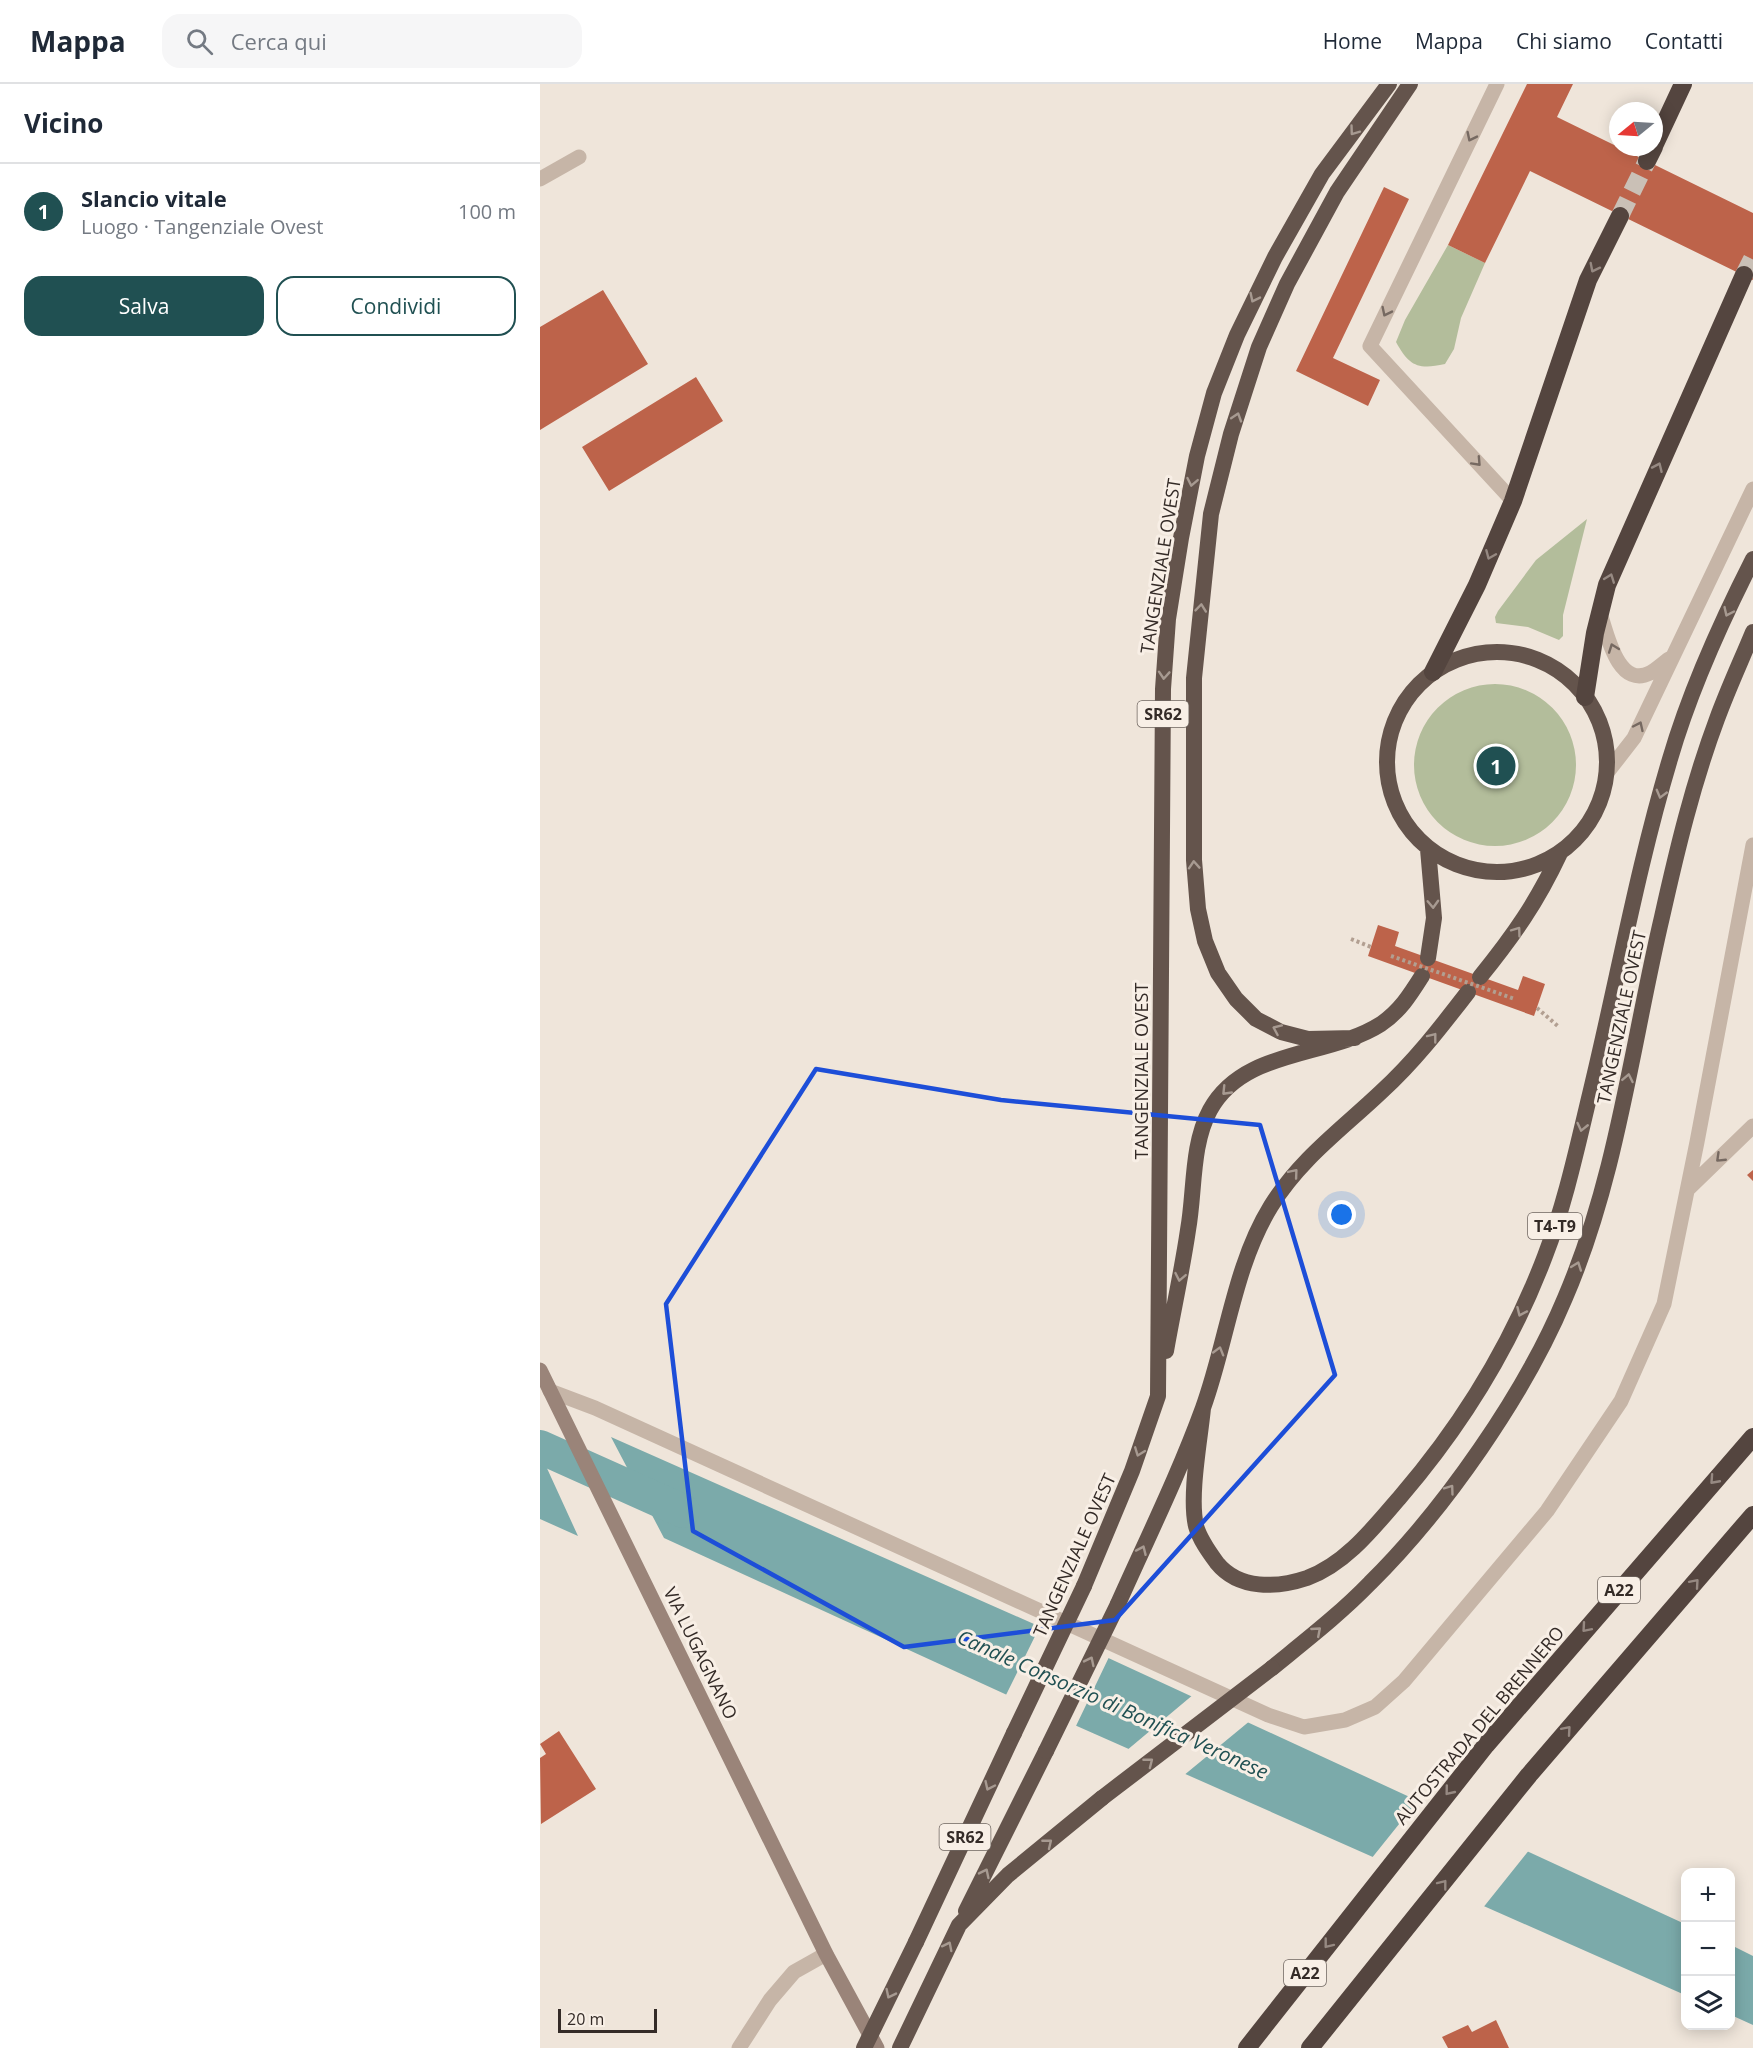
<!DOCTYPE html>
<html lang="it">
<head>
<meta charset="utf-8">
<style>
  body { margin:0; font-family:"Open Sans",sans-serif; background:#f6f6f7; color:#1f2937 }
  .controls { position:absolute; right:18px; bottom:18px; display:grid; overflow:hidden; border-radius:12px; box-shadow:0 3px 15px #0003 }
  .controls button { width:54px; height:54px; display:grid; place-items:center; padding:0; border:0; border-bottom:2px solid #e0e1e3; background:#fff; color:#1f2937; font:30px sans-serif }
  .compass { position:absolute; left:1069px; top:18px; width:54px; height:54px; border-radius:50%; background:#fff; box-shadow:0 3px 15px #0003; rotate:252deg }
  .scale { position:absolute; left:18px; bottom:15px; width:99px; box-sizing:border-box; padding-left:6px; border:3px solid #342b27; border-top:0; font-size:16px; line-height:21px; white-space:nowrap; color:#342b27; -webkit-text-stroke:4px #f8efe6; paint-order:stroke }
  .you { position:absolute; left:802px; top:1131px; width:21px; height:21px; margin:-15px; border:4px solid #fff; border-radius:50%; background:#1a73e8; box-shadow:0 0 0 9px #1a73e833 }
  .badge { display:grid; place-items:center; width:39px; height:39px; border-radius:50%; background:#205052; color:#fff; font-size:20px; font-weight:700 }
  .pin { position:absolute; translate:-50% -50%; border:3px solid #fff; box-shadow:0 2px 6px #0006 }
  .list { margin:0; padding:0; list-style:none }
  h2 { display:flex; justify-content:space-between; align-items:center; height:78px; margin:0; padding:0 24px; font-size:26px }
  h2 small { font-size:20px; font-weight:400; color:#747a83 }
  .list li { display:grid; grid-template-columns:39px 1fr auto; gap:18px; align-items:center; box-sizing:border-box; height:96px; padding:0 24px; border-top:2px solid #e0e1e3 }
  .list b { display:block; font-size:22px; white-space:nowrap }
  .list p { margin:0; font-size:20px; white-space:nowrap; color:#747a83 }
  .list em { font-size:20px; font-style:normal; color:#747a83 }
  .actions { display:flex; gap:12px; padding:18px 24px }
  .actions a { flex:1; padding:14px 0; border:2px solid #205052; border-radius:18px; text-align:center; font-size:21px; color:#205052 }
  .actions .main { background:#205052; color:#fff }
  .icon { flex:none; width:33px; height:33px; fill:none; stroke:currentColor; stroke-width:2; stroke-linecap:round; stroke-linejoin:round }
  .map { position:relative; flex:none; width:1213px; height:1964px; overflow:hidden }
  header { display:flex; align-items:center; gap:36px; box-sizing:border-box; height:84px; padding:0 30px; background:#fff; border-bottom:2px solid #e0e1e3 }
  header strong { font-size:28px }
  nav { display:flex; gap:33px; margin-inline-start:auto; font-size:21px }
  .search { width:420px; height:54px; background:#f6f6f7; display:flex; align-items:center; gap:15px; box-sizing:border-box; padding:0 21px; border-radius:18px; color:#747a83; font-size:22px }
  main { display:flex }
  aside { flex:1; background:#fff }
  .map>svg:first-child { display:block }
  .green { fill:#b3bd9b }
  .water { fill:#7baaaa }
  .pier { fill:#efe5da }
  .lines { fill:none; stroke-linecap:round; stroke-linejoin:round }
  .canal { stroke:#7baaaa; stroke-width:34 }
  .building { fill:#bd634a }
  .motorway-tunnel { stroke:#cac0b6; stroke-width:18; stroke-dasharray:18 9; stroke-linecap:butt }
  .path { stroke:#b29f91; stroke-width:4; stroke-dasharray:3 3; stroke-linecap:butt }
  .service { stroke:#c6b5a7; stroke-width:15 }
  .minor { stroke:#c6b5a7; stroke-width:15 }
  .tertiary { stroke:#c6b5a7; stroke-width:15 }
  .secondary { stroke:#9a8479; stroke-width:15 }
  .trunk { stroke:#64544c; stroke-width:16 }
  .motorway { stroke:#54453f; stroke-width:18 }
  .path-bridge { stroke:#b29f91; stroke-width:4; stroke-dasharray:3 3; stroke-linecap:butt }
  .trunk-bridge { stroke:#64544c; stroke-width:16 }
  .oneway { stroke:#a79a91 }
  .oneway2 { stroke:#766961 }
  .oneway3 { stroke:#968982 }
  .marked { fill:none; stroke:#1d4ed8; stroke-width:4.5; stroke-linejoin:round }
  .labels { text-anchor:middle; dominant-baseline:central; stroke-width:6; stroke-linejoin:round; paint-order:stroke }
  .shield { fill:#f8efe6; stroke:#6f6660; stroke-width:1.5 }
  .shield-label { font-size:16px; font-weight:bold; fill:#342b27 }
  .street-label { font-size:18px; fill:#342b27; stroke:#f8efe6 }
  .water-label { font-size:20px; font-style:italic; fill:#205052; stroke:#f8efe6 }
</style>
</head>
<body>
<header>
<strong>Mappa</strong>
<div class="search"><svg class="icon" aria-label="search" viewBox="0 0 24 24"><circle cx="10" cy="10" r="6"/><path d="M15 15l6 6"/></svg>Cerca qui</div>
<nav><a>Home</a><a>Mappa</a><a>Chi siamo</a><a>Contatti</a></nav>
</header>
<main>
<aside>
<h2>Vicino<small></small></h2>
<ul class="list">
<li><span class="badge">1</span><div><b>Slancio vitale</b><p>Luogo · Tangenziale Ovest</p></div><em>100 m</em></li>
</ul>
<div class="actions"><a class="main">Salva</a><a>Condividi</a></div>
</aside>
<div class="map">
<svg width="1213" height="1964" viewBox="0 0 1213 1964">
  <rect width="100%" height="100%" fill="#efe5da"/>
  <path class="green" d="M908,161L945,179L921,234L914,265L905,280C878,286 869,282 856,258L865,236Z
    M1047,435L1023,531V552L1019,556L988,543L956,539L955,533L958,527L996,476Z
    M874 681a81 81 0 1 1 162 0a81 81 0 1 1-162 0Z"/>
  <path class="water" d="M71,1353L512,1548L1145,1840V1911L478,1616L124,1454Z
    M0,1369L38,1452L0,1435Z
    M1191,1861L1213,1872V1941L1191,1931Z"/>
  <path class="pier" d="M501,1540L570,1571L535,1644L465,1613Z
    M654,1610L711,1636L643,1692L586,1667Z
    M880,1714L990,1765L942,1825L831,1775Z"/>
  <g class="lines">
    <path class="canal" d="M0,1363L143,1427"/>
  </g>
  <path class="building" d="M987,0H1033L1017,33L1213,129V196L990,87L945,179L908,161Z
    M844,103L869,115L793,274L840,296L828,322L756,287Z
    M63,206L108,280L0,346V243Z
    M156,293L183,337L69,407L42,363Z
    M838,841L859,848L855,862L978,906L983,892L1005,900L994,932L828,872Z
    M1213,1086V1097L1207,1091Z
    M19,1647L56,1705L1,1740L0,1674L6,1670L0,1660Z
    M956,1936L969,1964H908L902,1953L928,1941L932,1948Z"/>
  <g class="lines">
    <path class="motorway-tunnel" d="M1080,132L1107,77
      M1204,191L1213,173"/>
    <path class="path" d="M811,855L831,863
      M997,924L1019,943"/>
    <path class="service" d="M957,0L830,262L973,417
      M1060,529C1067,550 1078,605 1110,589C1117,585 1123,579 1129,575
      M1066,690L1094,654L1213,405
      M1148,1105L1213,1042
      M10,1307L55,1324L728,1631L764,1643L805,1636L835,1623L864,1597L1007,1427L1081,1317L1124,1220L1157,1058L1213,761"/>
    <path class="minor" d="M0,95L39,73"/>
    <path class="tertiary" d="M199,1964L230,1916L254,1888L286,1870"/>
    <path class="secondary" d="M0,1286L286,1870L337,1964"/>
    <path class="trunk" d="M847 678a110 110 0 1 1 220 0a110 110 0 1 1-220 0Z
      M888,874L894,834L888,765
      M940,893C974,851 997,818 1020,769
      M815,954L768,955L741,948L716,935L696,915L678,889L665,857L658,825L654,776V594L671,430L691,350L719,263L747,200L797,108L870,0
      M626,1267C633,1227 642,1187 648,1146C655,1107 651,1061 670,1026C704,964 788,974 841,940C860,927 870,911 882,892
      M663,1324C660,1356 649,1412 656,1442C660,1456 669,1468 677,1479C699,1506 737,1504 767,1494C806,1480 835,1442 861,1412C922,1341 972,1259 1005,1172C1025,1120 1037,1064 1050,1010C1077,899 1097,785 1130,675C1150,606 1180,540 1213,475
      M544,1502L592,1387L618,1312L623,605L628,535L641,454L657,372L674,309L697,251L735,173L782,90L849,0
      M578,1520C607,1455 639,1390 663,1324C687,1258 694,1182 731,1122C760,1075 802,1045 841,1008C874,978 901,943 928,908
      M732,1584C765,1557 800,1530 830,1499C904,1426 985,1310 1025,1214C1077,1093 1092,960 1122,833C1137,766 1153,699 1177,635C1188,605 1201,577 1213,548
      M426,1827L506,1667
      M376,1858L474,1649
      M360,1964L419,1841L468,1791L562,1714"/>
    <path class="motorway" d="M1114,62L1143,0
      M1107,77L1114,63
      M893,588L937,501L973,417L1048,196L1080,132
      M1045,613L1055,549L1067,501L1204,191
      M707,1964L946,1661L1213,1353
      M770,1964L989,1691L1213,1431"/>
    <path class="path-bridge" d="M851,872L975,915"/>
    <path class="trunk-bridge" d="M474,1649L544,1502
      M506,1667L578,1520
      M562,1714L732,1584
      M324,1964L376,1858"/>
  </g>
  <defs><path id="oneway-chevron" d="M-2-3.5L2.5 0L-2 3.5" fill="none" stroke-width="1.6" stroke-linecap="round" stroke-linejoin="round" transform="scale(1.5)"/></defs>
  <g class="oneway">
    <use href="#oneway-chevron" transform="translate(814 47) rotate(126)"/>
    <use href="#oneway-chevron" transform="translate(714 214) rotate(116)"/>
    <use href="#oneway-chevron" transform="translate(697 333) rotate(-72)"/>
    <use href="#oneway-chevron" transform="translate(652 398) rotate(101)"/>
    <use href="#oneway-chevron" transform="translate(661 524) rotate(-84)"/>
    <use href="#oneway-chevron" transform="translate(1188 528) rotate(115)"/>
    <use href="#oneway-chevron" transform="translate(624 591) rotate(94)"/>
    <use href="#oneway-chevron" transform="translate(1121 710) rotate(105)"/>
    <use href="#oneway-chevron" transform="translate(654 781) rotate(-94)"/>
    <use href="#oneway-chevron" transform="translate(893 820) rotate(88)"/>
    <use href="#oneway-chevron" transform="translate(977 847) rotate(-54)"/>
    <use href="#oneway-chevron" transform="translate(737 945) rotate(-156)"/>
    <use href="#oneway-chevron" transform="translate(893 953) rotate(-52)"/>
    <use href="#oneway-chevron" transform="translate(1088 994) rotate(-79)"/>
    <use href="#oneway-chevron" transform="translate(686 1007) rotate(134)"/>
    <use href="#oneway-chevron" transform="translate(1042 1043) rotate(103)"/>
    <use href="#oneway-chevron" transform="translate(754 1089) rotate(-50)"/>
    <use href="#oneway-chevron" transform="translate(1037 1182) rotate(-70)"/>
    <use href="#oneway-chevron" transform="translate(640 1193) rotate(101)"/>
    <use href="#oneway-chevron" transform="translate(981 1228) rotate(114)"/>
    <use href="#oneway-chevron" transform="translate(679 1267) rotate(-74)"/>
    <use href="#oneway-chevron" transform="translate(599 1368) rotate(111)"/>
    <use href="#oneway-chevron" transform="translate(910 1405) rotate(-54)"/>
    <use href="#oneway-chevron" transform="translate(602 1466) rotate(-66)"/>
    <use href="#oneway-chevron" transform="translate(777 1547) rotate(-41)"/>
    <use href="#oneway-chevron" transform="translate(550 1577) rotate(-64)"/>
    <use href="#oneway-chevron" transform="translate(609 1678) rotate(-38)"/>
    <use href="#oneway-chevron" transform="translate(449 1702) rotate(115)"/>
    <use href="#oneway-chevron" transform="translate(508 1759) rotate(-39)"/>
    <use href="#oneway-chevron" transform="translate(445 1789) rotate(-64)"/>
    <use href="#oneway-chevron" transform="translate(408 1862) rotate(-63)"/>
    <use href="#oneway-chevron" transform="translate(350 1910) rotate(116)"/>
  </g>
  <g class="oneway2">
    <use href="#oneway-chevron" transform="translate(931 53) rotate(116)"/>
    <use href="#oneway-chevron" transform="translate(846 228) rotate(116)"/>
    <use href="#oneway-chevron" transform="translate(937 378) rotate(47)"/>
    <use href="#oneway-chevron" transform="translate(1073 564) rotate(-110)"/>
    <use href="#oneway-chevron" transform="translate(1099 642) rotate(-65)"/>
    <use href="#oneway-chevron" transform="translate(1180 1074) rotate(136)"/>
  </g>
  <g class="oneway3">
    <use href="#oneway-chevron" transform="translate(1054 184) rotate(117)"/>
    <use href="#oneway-chevron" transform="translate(1118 383) rotate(-66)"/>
    <use href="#oneway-chevron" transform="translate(950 471) rotate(113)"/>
    <use href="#oneway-chevron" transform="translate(1070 494) rotate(-69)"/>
    <use href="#oneway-chevron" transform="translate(1174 1396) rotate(132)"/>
    <use href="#oneway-chevron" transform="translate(1155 1499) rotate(-49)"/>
    <use href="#oneway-chevron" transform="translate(1046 1544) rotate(131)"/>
    <use href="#oneway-chevron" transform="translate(1027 1646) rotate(-49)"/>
    <use href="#oneway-chevron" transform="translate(909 1707) rotate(129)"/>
    <use href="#oneway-chevron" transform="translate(903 1800) rotate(-52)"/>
    <use href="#oneway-chevron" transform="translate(788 1860) rotate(128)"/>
  </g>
  <path class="marked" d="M276,985L461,1016L720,1041L795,1291L575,1536L364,1563L153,1447L126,1220Z"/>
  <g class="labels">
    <g class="shield">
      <rect x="597.5" y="617" width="51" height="26" rx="4.5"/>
      <rect x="988" y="1129" width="54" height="26" rx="4.5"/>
      <rect x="1058" y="1493" width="42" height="26" rx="4.5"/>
      <rect x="399.5" y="1740" width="51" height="26" rx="4.5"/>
      <rect x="744" y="1876" width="42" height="26" rx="4.5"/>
    </g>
    <g class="shield-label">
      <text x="623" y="630">SR62</text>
      <text x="1015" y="1142">T4-T9</text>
      <text x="1079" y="1506">A22</text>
      <text x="425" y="1753">SR62</text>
      <text x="765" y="1889">A22</text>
    </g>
    <g class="street-label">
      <text transform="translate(620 482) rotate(-81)">TANGENZIALE OVEST</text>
      <text transform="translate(1081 933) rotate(-78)">TANGENZIALE OVEST</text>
      <text transform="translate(601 987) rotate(-90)">TANGENZIALE OVEST</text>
      <text transform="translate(534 1471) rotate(-66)">TANGENZIALE OVEST</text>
      <text transform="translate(161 1569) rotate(64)">VIA LUGAGNANO</text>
      <text transform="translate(939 1641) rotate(-50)">AUTOSTRADA DEL BRENNERO</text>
    </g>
    <g class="water-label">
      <text transform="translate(573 1620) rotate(24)">Canale Consorzio di Bonifica Veronese</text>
    </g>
  </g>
</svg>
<div class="controls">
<button>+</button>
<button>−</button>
<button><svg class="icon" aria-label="layers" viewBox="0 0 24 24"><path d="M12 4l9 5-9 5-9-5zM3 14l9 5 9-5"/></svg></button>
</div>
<svg class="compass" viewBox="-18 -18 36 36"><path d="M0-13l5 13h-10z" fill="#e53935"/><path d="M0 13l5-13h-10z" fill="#747a83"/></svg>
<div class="scale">20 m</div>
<div class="you"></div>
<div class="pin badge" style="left:956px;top:682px">1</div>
</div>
</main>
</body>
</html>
